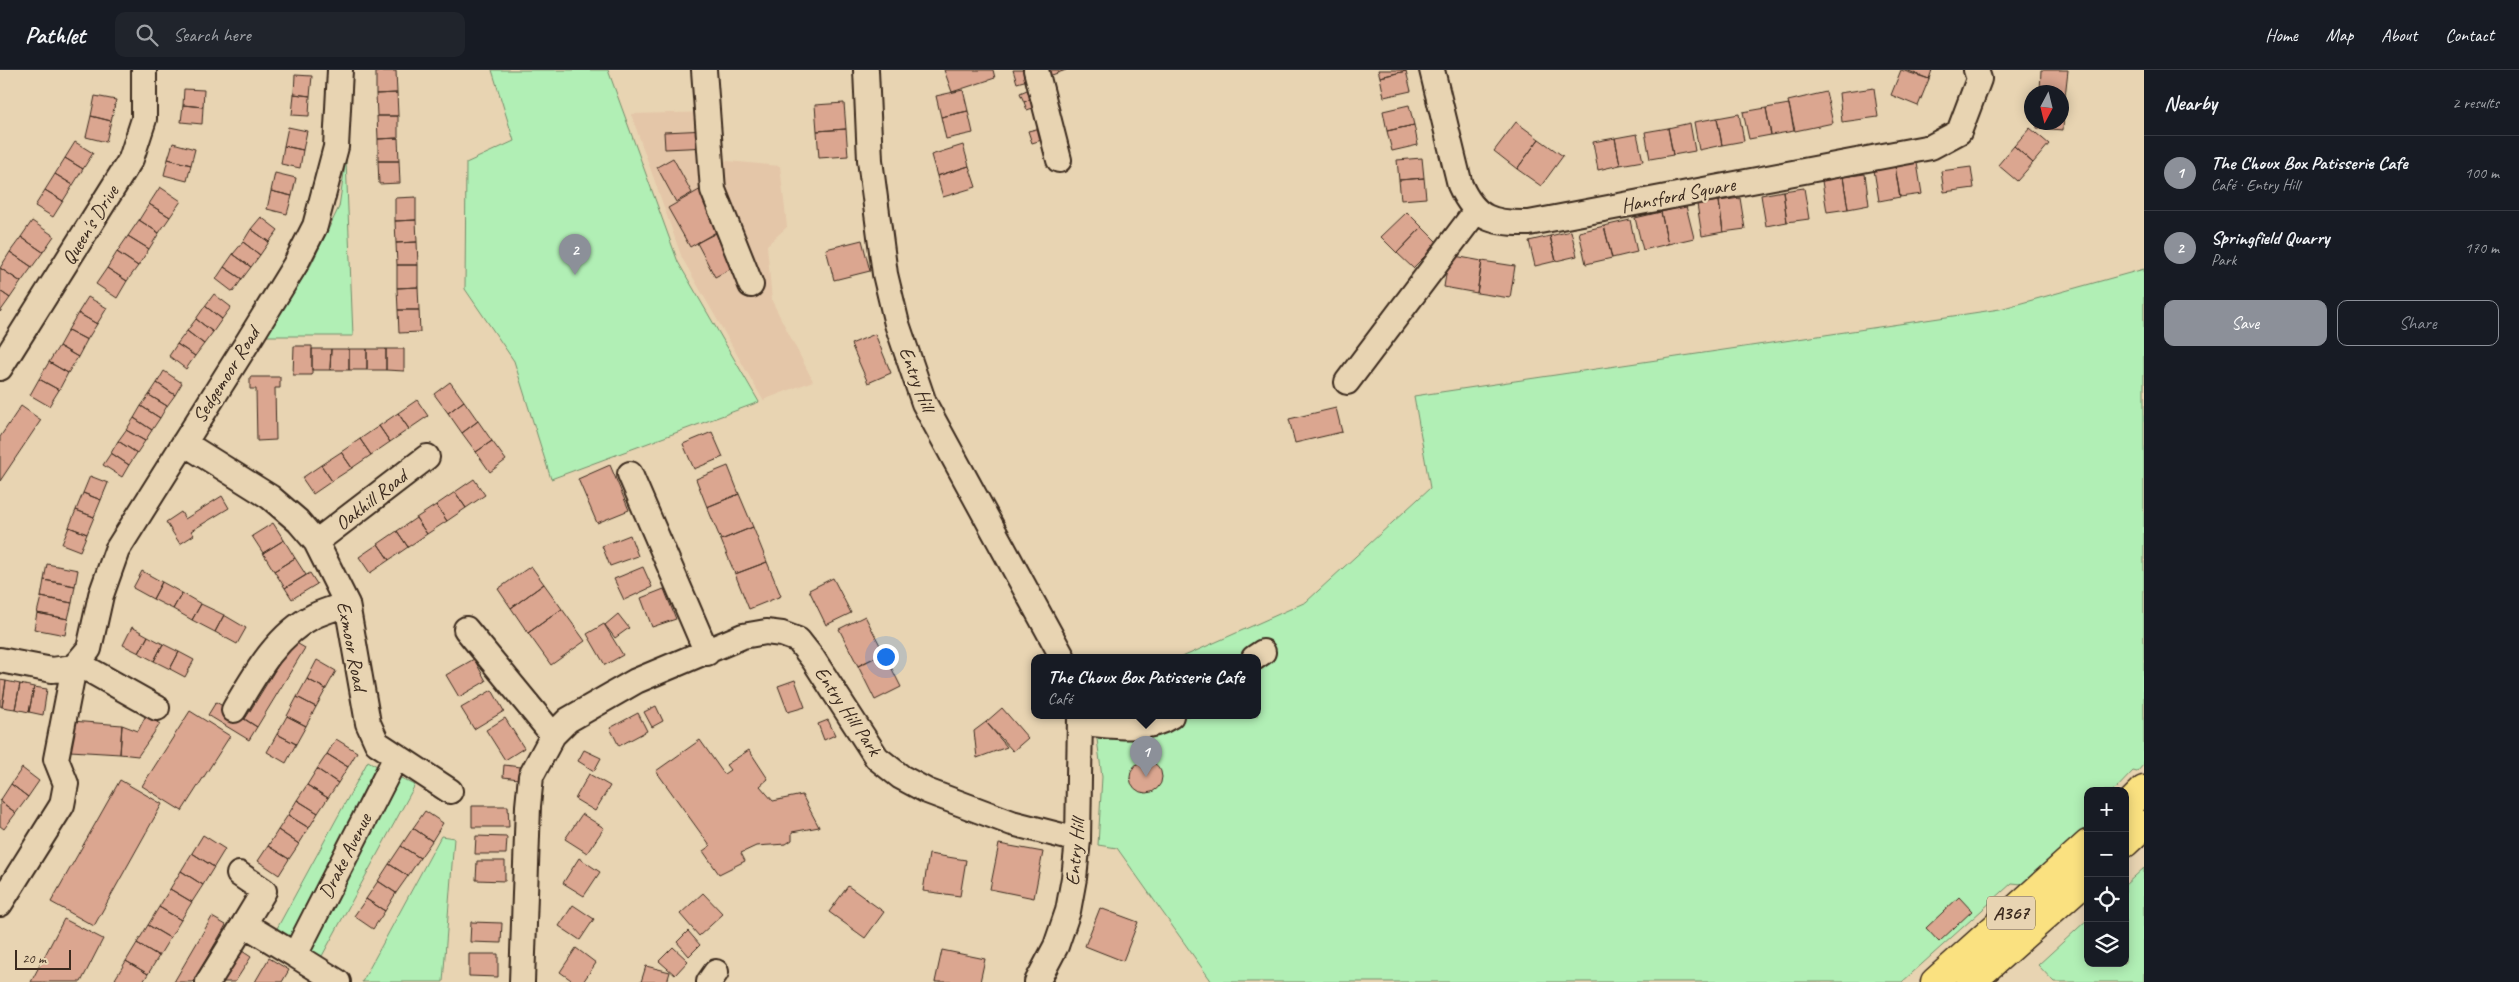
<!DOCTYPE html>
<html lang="en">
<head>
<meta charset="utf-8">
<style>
  body { margin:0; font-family:Caveat,sans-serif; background:#20242c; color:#f1f3f6 }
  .controls { position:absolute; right:15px; bottom:15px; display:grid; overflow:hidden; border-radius:10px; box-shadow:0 2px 12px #0003 }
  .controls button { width:45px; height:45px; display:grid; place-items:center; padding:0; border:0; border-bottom:1px solid #363941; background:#171b24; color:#f1f3f6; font:25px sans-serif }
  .compass { position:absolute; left:2024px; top:15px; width:45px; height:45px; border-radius:50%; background:#171b24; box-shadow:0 2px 12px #0003; rotate:187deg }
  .scale { position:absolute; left:15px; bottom:12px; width:56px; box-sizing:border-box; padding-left:5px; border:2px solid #3b2a1e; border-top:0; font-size:14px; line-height:18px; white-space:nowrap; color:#3b2a1e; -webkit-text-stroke:4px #e8d4b2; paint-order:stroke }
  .you { position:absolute; left:885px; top:586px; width:18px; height:18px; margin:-12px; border:4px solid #fff; border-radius:50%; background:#1a73e8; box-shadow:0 0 0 8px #1a73e833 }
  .badge { display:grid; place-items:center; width:32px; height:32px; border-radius:50%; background:#8c9099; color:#fff; font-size:16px; font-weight:700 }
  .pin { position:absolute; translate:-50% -41px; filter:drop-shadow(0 1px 2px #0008) }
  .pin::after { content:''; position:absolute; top:26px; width:18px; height:15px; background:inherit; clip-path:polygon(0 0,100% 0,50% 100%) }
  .popup { position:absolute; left:1031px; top:584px; width:230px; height:65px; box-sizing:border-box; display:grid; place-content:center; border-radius:10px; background:#171b24; filter:drop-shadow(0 1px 4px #0005); font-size:16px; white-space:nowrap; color:#9ea1a6 }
  .popup b { font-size:19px; color:#f1f3f6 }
  .popup::after { content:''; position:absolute; left:50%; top:100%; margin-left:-10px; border:10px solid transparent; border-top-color:#171b24 }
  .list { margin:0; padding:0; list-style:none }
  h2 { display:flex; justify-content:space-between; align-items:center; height:65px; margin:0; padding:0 20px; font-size:21px }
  h2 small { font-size:16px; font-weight:400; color:#9ea1a6 }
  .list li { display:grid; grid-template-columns:32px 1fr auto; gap:15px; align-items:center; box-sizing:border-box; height:75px; padding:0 20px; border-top:1px solid #363941 }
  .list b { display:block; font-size:19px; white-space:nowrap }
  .list p { margin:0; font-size:16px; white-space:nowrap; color:#9ea1a6 }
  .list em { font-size:16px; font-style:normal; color:#9ea1a6 }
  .actions { display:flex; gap:10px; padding:15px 20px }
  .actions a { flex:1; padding:11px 0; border:1px solid #8c9099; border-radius:10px; text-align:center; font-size:18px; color:#8c9099 }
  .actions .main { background:#8c9099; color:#fff }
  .icon { flex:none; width:28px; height:28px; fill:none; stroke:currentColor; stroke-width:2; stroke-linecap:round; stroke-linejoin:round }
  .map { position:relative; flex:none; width:2144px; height:912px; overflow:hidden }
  header { display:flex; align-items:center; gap:30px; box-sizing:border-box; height:70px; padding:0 25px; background:#171b24; border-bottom:1px solid #363941 }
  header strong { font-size:24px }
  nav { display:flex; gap:28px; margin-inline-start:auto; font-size:18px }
  .search { width:350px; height:45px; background:#20242c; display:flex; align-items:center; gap:12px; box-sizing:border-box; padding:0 18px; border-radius:10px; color:#9ea1a6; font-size:19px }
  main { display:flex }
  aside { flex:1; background:#171b24 }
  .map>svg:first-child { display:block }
  .built { fill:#e4c6a8 }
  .green { fill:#b1efb5; stroke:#768c6a }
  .building { fill:#dba690; stroke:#3b2a1e }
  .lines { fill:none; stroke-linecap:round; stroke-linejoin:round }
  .minor-casing { stroke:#3b2a1e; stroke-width:28 }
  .major-casing { stroke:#3b2a1e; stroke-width:31 }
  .minor { stroke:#e8d4b2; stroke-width:24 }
  .major { stroke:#fae180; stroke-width:28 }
  .labels { text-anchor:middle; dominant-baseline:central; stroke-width:4.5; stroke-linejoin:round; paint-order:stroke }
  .shield { fill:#e8d4b2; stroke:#6f5d4a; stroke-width:1 }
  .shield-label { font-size:19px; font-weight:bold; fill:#3b2a1e }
  .street-label { font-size:20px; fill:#3b2a1e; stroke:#e8d4b2 }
</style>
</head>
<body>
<header>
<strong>Pathlet</strong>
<div class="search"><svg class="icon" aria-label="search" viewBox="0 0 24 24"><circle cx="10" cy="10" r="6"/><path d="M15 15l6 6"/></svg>Search here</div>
<nav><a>Home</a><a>Map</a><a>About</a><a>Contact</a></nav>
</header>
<main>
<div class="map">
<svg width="2144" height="912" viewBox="0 0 2144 912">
  <rect width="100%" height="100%" fill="#e8d4b2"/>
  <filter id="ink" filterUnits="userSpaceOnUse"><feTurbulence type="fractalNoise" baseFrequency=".02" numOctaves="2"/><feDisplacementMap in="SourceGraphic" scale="10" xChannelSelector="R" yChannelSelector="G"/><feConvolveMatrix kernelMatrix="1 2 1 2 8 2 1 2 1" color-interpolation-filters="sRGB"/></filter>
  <g filter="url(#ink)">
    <path class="built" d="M714,42L717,90L780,96L787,157L767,175L772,231L813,311L763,330L682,188L631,44Z"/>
    <path class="green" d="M492,0H608L678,192L759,332L551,409L514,291L465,219L466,93L514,71Z
      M346,89L353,266H265L311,195L339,137Z
      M2144,199V694L2137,702L2133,701L2114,721H2088V760L2062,787L2022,814L2012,813L1902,912H1212L1117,778L1098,775L1102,707L1094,646H1257V588H1180L1306,532L1430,418L1414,326L2000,239Z
      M368,691L384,700L293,871L275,862Z
      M397,706L415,715L322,886L306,878Z
      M441,766L454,768L443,912H362Z
      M2144,798V912H2054L2038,895L2088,849V893H2125V815Z"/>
    <path class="building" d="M944,0H993L995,8L952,22Z
      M1013,0H1029L1031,9L1017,13Z
      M1047,0H1066L1049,6Z
      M1378,0H1406V1L1380,7Z
      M1901,0L1929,9L1918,36L1891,25Z
      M1906,0H1932L1929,9Z
      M2041,0H2068L2065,27H2062V22H2040Z
      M376,1H396L397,23L376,24Z
      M1406,1L1411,21L1384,27L1380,7Z
      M295,5L312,6L310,26L294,24Z
      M1034,17L1038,26L1024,32L1020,23Z
      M1874,18L1878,47L1842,52L1839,23Z
      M184,19L204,20L203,37L183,35Z
      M963,20L968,41L941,47L936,26Z
      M1826,22L1833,53L1795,61L1788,31Z
      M397,23L398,46H377L376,24Z
      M294,24L310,26L309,46L292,45Z
      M95,26L116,30L111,51L91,46Z
      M1038,26L1041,35L1027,40L1024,32Z
      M2062,27H2065L2063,60L2037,58V52H2062Z
      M844,33L846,59L817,61L815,35Z
      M1789,34L1794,61L1771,65L1766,38Z
      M183,35L203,37L202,54L181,52Z
      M1409,35L1414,55L1387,61L1383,41Z
      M1766,38L1771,65L1749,69L1743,42Z
      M968,41L973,63L946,69L941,47Z
      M1739,44L1744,71L1722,75L1717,48Z
      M91,46L111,51L106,72L86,67Z
      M377,46H398V68L378,69Z
      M1717,48L1722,75L1699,80L1694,52Z
      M1516,52L1539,69L1517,99L1494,81Z
      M1690,53L1695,81L1673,85L1668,58Z
      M1414,55L1418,75L1392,81L1387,61Z
      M288,57L307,61L303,80L284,76Z
      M1045,57L1048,68L1032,73L1028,61Z
      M1668,58L1673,85L1650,89L1645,62Z
      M2030,58L2049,74L2033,93L2014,76Z
      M846,59L848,86L819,88L817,61Z
      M707,60L708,77L665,79L664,62Z
      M1637,64L1643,91L1620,95L1615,68Z
      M398,68L399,91H378V69Z
      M1615,68L1620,95L1598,100L1593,72Z
      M1539,69L1563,86L1541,116L1517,99Z
      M75,72L93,83L83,99L65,88Z
      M173,73L195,79L191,95L168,89Z
      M963,75L969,96L937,106L931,85Z
      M284,76L303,80L300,98L281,94Z
      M2014,76L2033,93L2017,111L1998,95Z
      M65,88L83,99L73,115L55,104Z
      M673,88L692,123L676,132L657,97Z
      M1422,88L1424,108L1399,110L1397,90Z
      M168,89L191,95L187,111L164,105Z
      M378,91H399L400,113L379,114Z
      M1917,93L1922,124L1900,127L1895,96Z
      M969,96L976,117L943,127L937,106Z
      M1895,96L1900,127L1879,131L1874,100Z
      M1971,97L1974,118L1944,122L1941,101Z
      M275,103L296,108L292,126L271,121Z
      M55,104L73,115L63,131L45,120Z
      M1865,104L1869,135L1848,139L1843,107Z
      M1843,107L1848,139L1827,142L1822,111Z
      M1424,108L1426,128L1401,130L1399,110Z
      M160,117L181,131L170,147L149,134Z
      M1804,118L1809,149L1787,152L1783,121Z
      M701,119L723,158L690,177L668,138Z
      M45,120L63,131L53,147L35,136Z
      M271,121L292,126L287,144L267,139Z
      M1783,121L1787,152L1766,156L1761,125Z
      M416,127V150L395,151V128Z
      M1740,128L1745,159L1723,162L1719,131Z
      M1719,131L1723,162L1702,166L1697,134Z
      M149,134L170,147L159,163L139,150Z
      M1686,136L1694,168L1668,174L1661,142Z
      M1407,142L1422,157L1397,183L1381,167Z
      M1661,142L1668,174L1643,180L1635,148Z
      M261,147L278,160L269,172L251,159Z
      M139,150L159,163L149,179L128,166Z
      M416,150L417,172L396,173L395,151Z
      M1630,150L1637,182L1612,188L1604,156Z
      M32,151L54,166L43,182L21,167Z
      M1604,156L1612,188L1586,194L1579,162Z
      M1422,157L1438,173L1413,198L1397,183Z
      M251,159L269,172L260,185L243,172Z
      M724,159L742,193L715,207L697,173Z
      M1571,161L1577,186L1556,191L1550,166Z
      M128,166L149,179L138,196L117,182Z
      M1550,166L1556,191L1535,196L1529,171Z
      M21,167L43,182L32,197L10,182Z
      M862,170L870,201L834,210L826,179Z
      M243,172L260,185L251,197L233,184Z
      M417,172L418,195H397L396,173Z
      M10,182L32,197L21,212L0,198Z
      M117,182L138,196L127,211L107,198Z
      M233,184L251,197L242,209L224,197Z
      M1449,185L1482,191L1477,223L1444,217Z
      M1482,191L1515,196L1510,228L1477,223Z
      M397,195H418V217L397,218Z
      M224,197L242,209L233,222L216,209Z
      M0,198L21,212L10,228L0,221Z
      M107,198L127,211L117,228L96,214Z
      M418,217L419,240H398L397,218Z
      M0,221L10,228L0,242Z
      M214,224L231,237L222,249L205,236Z
      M88,227L107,238L97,254L78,243Z
      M205,236L222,249L213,262L196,249Z
      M398,240H419L420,262L399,263Z
      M78,243L97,254L87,270L68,260Z
      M196,249L213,262L204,274L187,261Z
      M68,260L87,270L78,287L59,276Z
      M187,261L204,274L195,286L177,274Z
      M875,264L891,303L868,313L851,274Z
      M177,274L195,286L186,299L169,286Z
      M59,276L78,287L68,303L49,292Z
      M294,276H312V305H293Z
      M312,279H331L330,300H312Z
      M331,279H349V300H330Z
      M349,279H367V300H349Z
      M367,279H386V300H367Z
      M386,279H404V301L386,300Z
      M49,292L68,303L59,320L39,309Z
      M164,301L182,313L175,325L157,313Z
      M250,307H280V318H275L276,370L257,371L256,319H250Z
      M39,309L59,320L49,336L30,325Z
      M450,312L464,331L448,343L434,324Z
      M157,313L175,325L167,336L149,325Z
      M149,325L167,336L160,348L141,336Z
      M417,330L428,346L409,359L398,343Z
      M464,331L478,351L462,363L448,343Z
      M21,336L41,350L0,411V367Z
      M141,336L160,348L152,360L134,348Z
      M1336,338L1342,362L1295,373L1289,349Z
      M398,343L409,359L390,372L379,356Z
      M134,348L152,360L145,371L126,360Z
      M478,351L492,371L476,382L462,363Z
      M379,356L390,372L371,385L360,369Z
      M126,360L145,371L137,383L118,371Z
      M712,362L723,387L694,399L683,374Z
      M360,369L371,385L352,398L341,382Z
      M118,371L137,383L129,395L111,383Z
      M492,371L506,390L490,402L476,382Z
      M341,382L352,398L332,411L321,395Z
      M111,383L129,395L122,407L103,395Z
      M321,395L332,411L313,424L302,408Z
      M610,395L629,440L597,453L578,409Z
      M728,396L739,424L707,437L696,409Z
      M90,406L108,413L101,430L83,423Z
      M474,409L485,425L466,438L455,422Z
      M455,422L466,438L447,451L436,435Z
      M83,423L101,430L94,447L76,440Z
      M739,424L753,457L721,470L707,437Z
      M222,426L229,438L191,461L194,465L180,474L166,452L181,442L185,449Z
      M436,435L447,451L427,464L416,448Z
      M76,440L94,447L87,464L69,457Z
      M416,448L427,464L408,477L397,461Z
      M273,453L284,470L263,483L252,466Z
      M69,457L87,464L80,481L62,474Z
      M753,457L767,492L735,504L721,470Z
      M397,461L408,477L389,490L378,474Z
      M630,465L638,486L610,496L602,476Z
      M284,470L295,488L274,501L263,483Z
      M378,474L389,490L370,503L359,487Z
      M295,488L306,505L285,518L274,501Z
      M767,492L781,526L749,539L735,504Z
      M47,494L78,500L75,516L44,510Z
      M531,496L544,514L511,538L498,519Z
      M643,497L652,517L624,530L614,509Z
      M142,501L162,512L153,529L133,518Z
      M310,503L317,514L292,529L285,518Z
      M833,508L851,543L826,555L809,520Z
      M44,510L75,516L72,533L41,527Z
      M162,512L182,523L173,539L153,529Z
      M544,514L562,539L528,563L511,538Z
      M664,519L676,549L652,557L641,528Z
      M182,523L201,534L192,550L173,539Z
      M41,527L72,533L68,549L37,543Z
      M201,534L224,545L215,562L192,550Z
      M562,539L585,571L551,595L528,563Z
      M37,543L68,549L65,565L34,559Z
      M618,544L629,558L615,568L605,555Z
      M224,545L246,558L237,574L215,562Z
      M865,546L884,583L858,596L839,559Z
      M604,554L623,585L605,595L587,564Z
      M132,557L148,566L139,583L123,575Z
      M148,566L163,574L154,591L139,583Z
      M293,571L305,578L257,657L245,649Z
      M163,574L179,582L170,599L154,591Z
      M179,582L194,590L185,607L170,599Z
      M884,583L901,617L875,630L858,596Z
      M474,589L486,611L459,627L446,605Z
      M317,590L336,601L326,619L307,609Z
      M307,609L326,619L316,637L297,627Z
      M0,610L6,611L2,637L0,636Z
      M795,610L805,637L788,642L778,616Z
      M6,611L20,614L15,639L2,637Z
      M20,614L34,617L29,642L15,639Z
      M34,617L47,619L43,645L29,642Z
      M492,620L504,641L474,659L461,638Z
      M297,627L316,637L306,656L287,646Z
      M216,632L257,657L249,670L208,645Z
      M656,636L663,651L652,657L644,642Z
      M1002,638L1028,668L1013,681L986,652Z
      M190,641L230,666L182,741L142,716Z
      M638,643L647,661L619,676L610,658Z
      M146,645L160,654L138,686L120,684L122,655L138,661Z
      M287,646L306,656L296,674L277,664Z
      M505,648L524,678L505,690L486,660Z
      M828,650L835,665L824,670L818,654Z
      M72,651L122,655L120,684L70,681Z
      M986,652L1007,677L977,688L974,661Z
      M277,664L296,674L286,693L267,682Z
      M336,669L357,682L348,697L327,684Z
      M700,670L724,704L730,700L726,695L749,680L768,709L760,716L773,731L802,725L819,757L792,762V770L786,774L756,776L741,783L745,791L719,804L703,781L710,776L656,701Z
      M584,680L601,688L594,701L578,691Z
      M327,684L348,697L338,713L317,699Z
      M1130 707a16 16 0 1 1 32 0a16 16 0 1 1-32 0Z
      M504,695L521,697L519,709L503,707Z
      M22,698L39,711L28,727L11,714Z
      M317,699L338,713L328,728L307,715Z
      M589,704L610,716L595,741L575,729Z
      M120,710L162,734L94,856L51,832Z
      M11,714L28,727L16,743L0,731Z
      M307,715L328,728L318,743L297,730Z
      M297,730L318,743L309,758L288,745Z
      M0,731L16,743L4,759L0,756Z
      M472,736H508L509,757H472Z
      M425,741L443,753L432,771L413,758Z
      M582,744L604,758L587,783L565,769Z
      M288,745L309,758L299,774L278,760Z
      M413,758L432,771L420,788L401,776Z
      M278,760L299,774L289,789L268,776Z
      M203,765L225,779L214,797L192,783Z
      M476,766L507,767L506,784H475Z
      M999,774L1043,782L1034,828L990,819Z
      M268,776L289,789L279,805L258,791Z
      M401,776L420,788L408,806L389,794Z
      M192,783L214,797L203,815L181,801Z
      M929,784L966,790L960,826L923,821Z
      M579,788L600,802L584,826L563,813Z
      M477,791H505V811L476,810Z
      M389,794L408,806L396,823L378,811Z
      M181,801L203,815L192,832L170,819Z
      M378,811L396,823L385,841L366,829Z
      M848,816L884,842L865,868L829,842Z
      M170,819L192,832L181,850L159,837Z
      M703,823L723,844L699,866L680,844Z
      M1959,827L1972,841L1939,872L1926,858Z
      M366,829L385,841L373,859L354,846Z
      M573,835L594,849L580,870L559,856Z
      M159,837L181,850L170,868L148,855Z
      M1100,838L1138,852L1123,891L1085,876Z
      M212,847L226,855L193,912H174Z
      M64,849L103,869L81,912H31Z
      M471,852L502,853L501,873L470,872Z
      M148,855L170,868L159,886L137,873Z
      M688,861L700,875L689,886L677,872Z
      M137,873L159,886L148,904L126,891Z
      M673,877L688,891L675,905L659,891Z
      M576,878L596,893L583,912H574L560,902Z
      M239,879L251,887L235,912H218Z
      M942,880L985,889L980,912H935Z
      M469,884H498V907L469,906Z
      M269,888L289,900L282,912H255Z
      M126,891L148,904L143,912H120L115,909Z
      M646,896L670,902L667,912H641Z"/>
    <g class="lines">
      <defs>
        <path id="minor" d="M704,0L713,120L751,215
          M866,0L870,90L885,204L897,254L924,333L1063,588
          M1036,0L1059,90
          M1432,0L1460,115C1475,149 1493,154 1529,153L1931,77L1959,62L1979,9L1976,0
          M0,298L131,89L144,49V0
          M1347,312L1476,141
          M184,373L270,427L298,451L316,472L347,534L368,653L377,673L450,721
          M630,404L707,583
          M316,472L427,387
          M466,559L553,665
          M1254,588L1263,582
          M0,590L52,600L74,597L89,579L101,525L117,480L249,270L295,195L315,156L336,77L340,0
          M77,593L157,638
          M234,640C254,606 277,564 314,546C324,541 336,538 347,534
          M1081,653C1111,655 1145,663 1171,646
          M239,804L264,821L244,854
          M0,834L62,735L66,714L56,689L74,597
          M208,912L244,854L295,885
          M338,912L295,885L396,687
          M522,912L528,736L531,706L553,665L568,650L636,611L743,566L766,562L782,564L798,570L813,589L877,688L901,707L927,721L1012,753L1078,770
          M709,912L716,902
          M1037,912L1056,876L1068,841L1074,808L1078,770L1080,646"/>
        <path id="major" d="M2125,739L2144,720
          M2125,773L2144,755
          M1935,912L2088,774
          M1971,912L2088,808"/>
      </defs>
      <use href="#minor" class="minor-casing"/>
      <use href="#major" class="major-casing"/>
      <use href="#minor" class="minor"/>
      <use href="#major" class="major"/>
    </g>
  </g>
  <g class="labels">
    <rect class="shield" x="1987" y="826.5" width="48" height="33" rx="4"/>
    <g class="shield-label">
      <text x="2011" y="843">A367</text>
    </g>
    <g class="street-label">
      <text transform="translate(1678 125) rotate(-11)">Hansford Square</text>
      <text transform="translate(90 155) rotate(-58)">Queen's Drive</text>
      <text transform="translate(226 305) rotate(-58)">Sedgemoor Road</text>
      <text transform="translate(917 309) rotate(69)">Entry Hill</text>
      <text transform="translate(371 430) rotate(-38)">Oakhill Road</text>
      <text transform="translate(352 576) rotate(79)">Exmoor Road</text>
      <text transform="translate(848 641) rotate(56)">Entry Hill Park</text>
      <text transform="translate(1075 782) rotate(-85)">Entry Hill</text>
      <text transform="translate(345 786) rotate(-63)">Drake Avenue</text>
    </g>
  </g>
</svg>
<div class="controls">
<button>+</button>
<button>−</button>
<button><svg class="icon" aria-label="locate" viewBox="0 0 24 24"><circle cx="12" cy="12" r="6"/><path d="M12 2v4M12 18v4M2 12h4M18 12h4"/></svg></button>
<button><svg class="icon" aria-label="layers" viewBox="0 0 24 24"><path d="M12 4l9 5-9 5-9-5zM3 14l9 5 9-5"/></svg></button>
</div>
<svg class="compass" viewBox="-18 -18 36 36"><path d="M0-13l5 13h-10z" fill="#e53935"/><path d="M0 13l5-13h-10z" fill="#9ea1a6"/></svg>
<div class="scale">20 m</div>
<div class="you"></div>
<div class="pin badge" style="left:1146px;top:707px">1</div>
<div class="popup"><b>The Choux Box Patisserie Cafe</b>Café</div>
<div class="pin badge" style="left:575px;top:205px">2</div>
</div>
<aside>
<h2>Nearby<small>2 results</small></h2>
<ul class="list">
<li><span class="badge">1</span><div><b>The Choux Box Patisserie Cafe</b><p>Café · Entry Hill</p></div><em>100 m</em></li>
<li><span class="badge">2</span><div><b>Springfield Quarry</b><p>Park</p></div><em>170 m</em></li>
</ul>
<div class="actions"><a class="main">Save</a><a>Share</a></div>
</aside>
</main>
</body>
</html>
